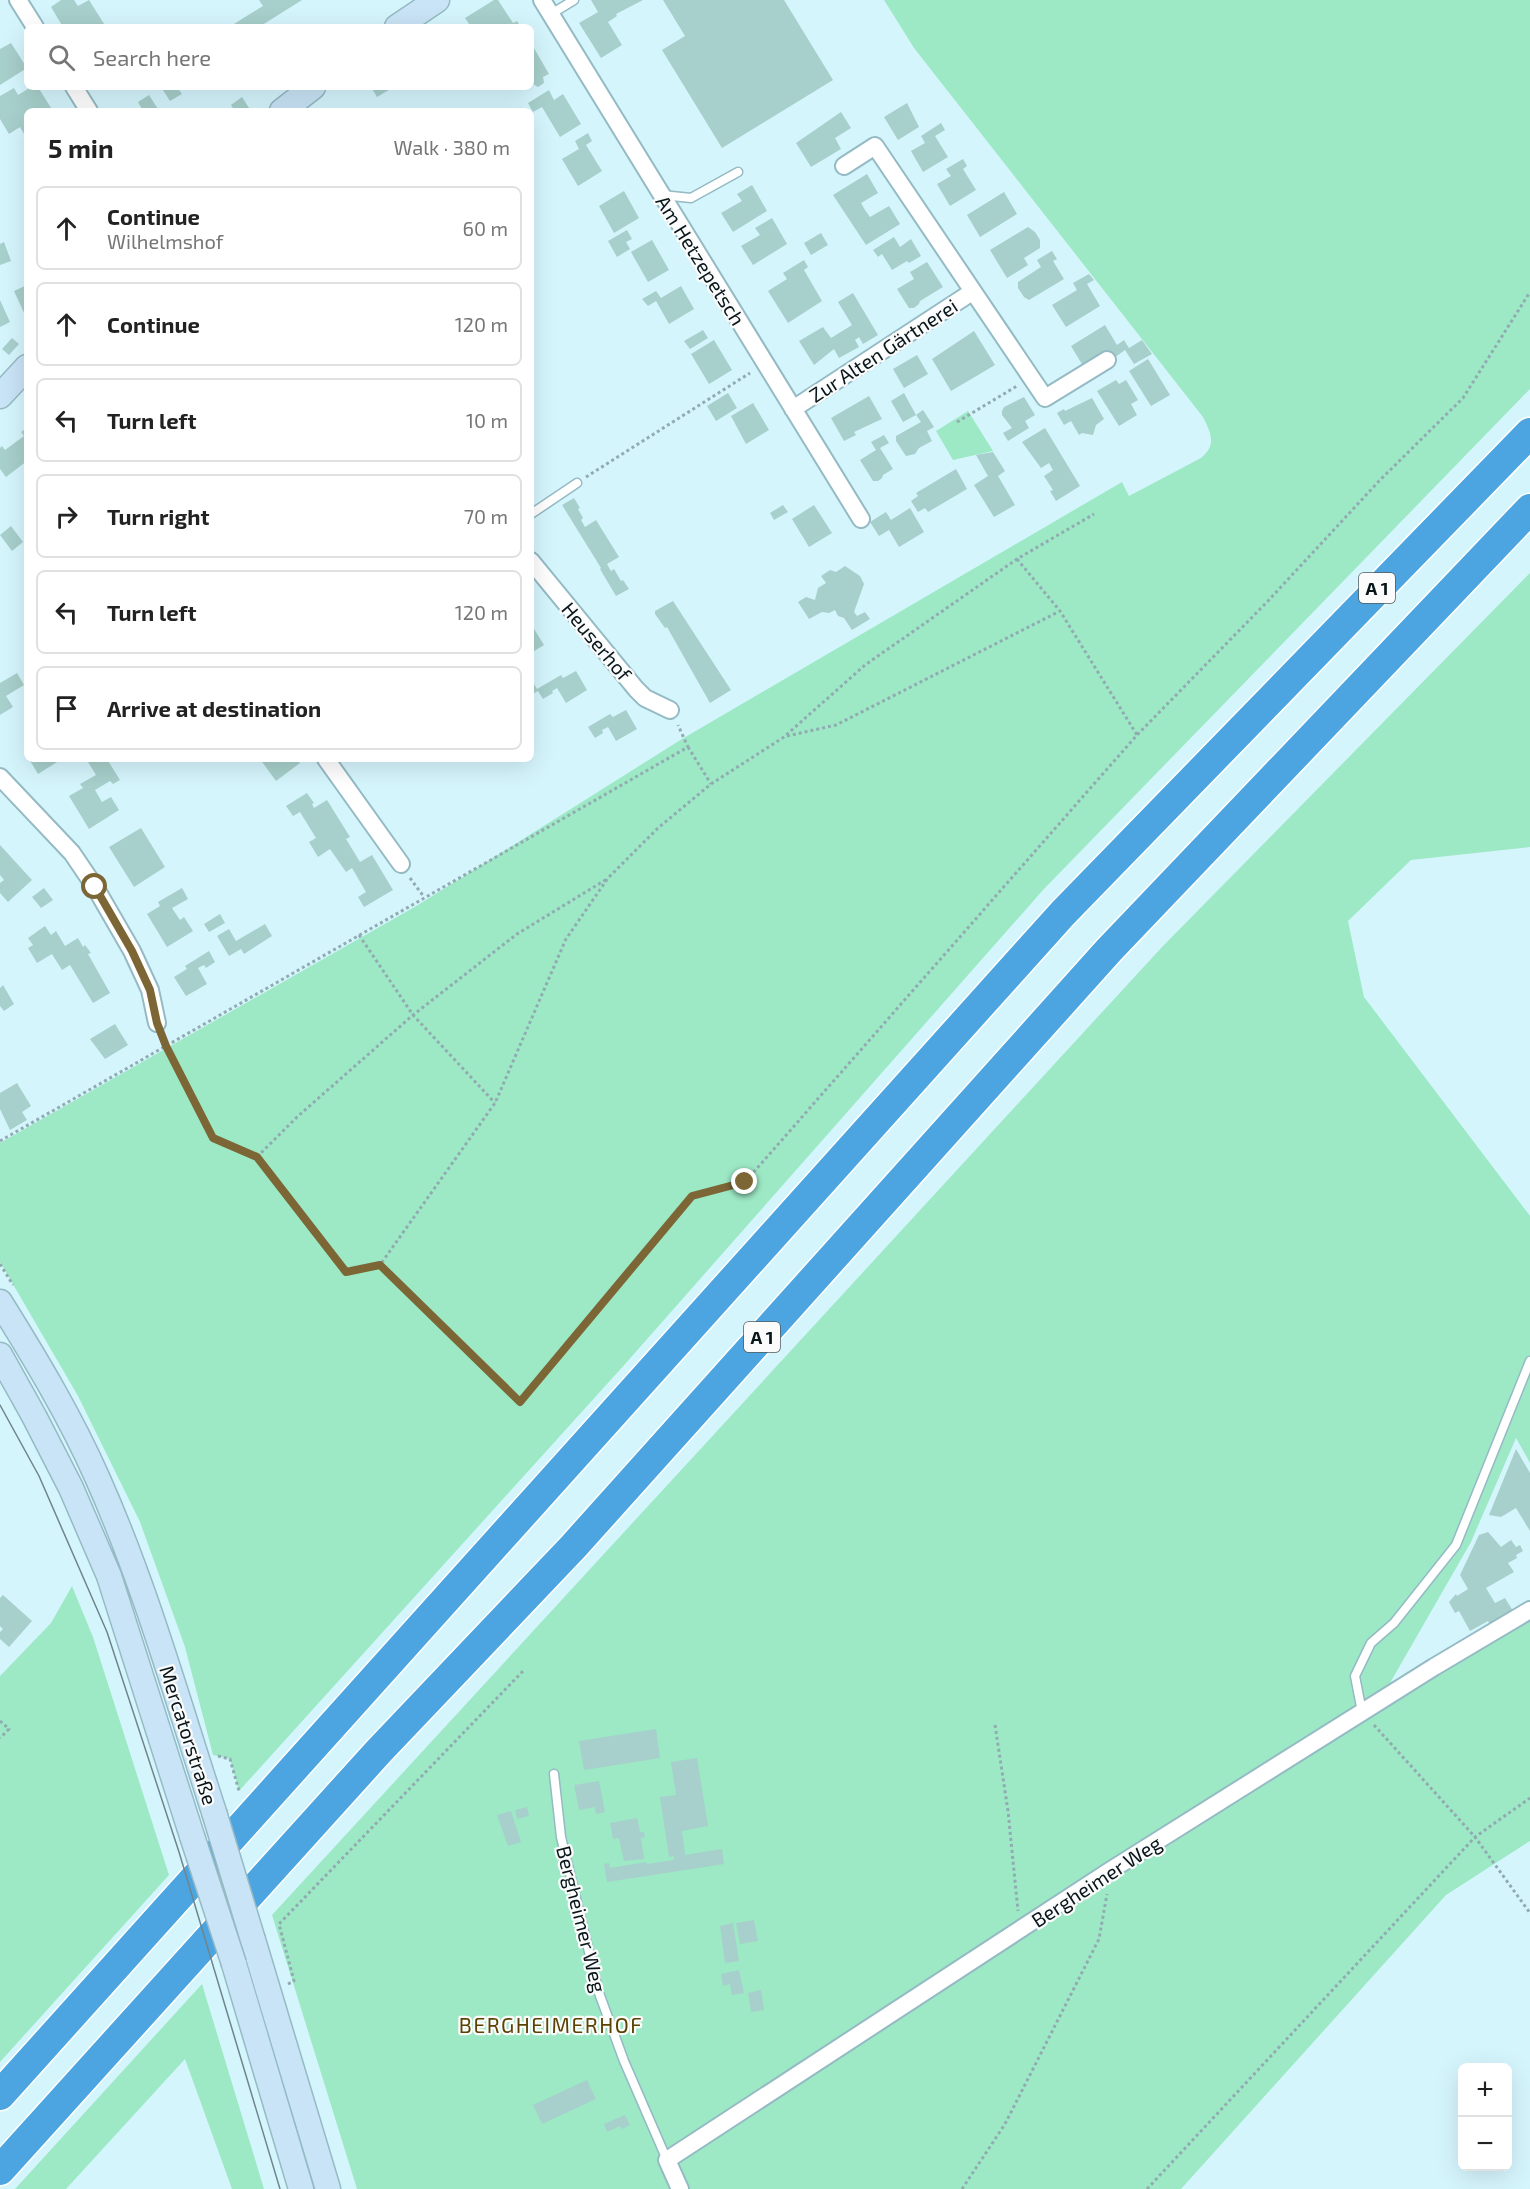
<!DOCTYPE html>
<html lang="en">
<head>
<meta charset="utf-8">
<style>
  body { margin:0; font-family:"Exo 2",sans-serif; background:#f2f2f2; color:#222 }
  .controls { position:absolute; right:18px; bottom:18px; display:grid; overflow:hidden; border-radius:9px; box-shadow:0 6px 24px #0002 }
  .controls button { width:54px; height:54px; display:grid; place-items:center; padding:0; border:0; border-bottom:2px solid #e0e0e0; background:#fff; color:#222; font:30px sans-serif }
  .stop { position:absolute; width:18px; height:18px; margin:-14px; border:4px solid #7c6636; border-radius:50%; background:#fff }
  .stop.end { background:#7c6636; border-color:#fff; box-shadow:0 2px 6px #0008 }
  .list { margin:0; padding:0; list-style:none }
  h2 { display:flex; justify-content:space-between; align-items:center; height:78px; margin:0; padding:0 24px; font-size:26px }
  h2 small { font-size:20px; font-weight:400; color:#767676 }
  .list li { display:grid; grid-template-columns:39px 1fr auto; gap:18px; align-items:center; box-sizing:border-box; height:84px; margin:0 12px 12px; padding:0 12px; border:2px solid #e0e0e0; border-radius:9px }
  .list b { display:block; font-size:22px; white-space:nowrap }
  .list p { margin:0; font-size:20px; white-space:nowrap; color:#767676 }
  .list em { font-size:20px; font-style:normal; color:#767676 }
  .icon { flex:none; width:33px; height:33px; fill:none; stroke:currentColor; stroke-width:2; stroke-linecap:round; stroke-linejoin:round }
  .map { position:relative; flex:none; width:1530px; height:2189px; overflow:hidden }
  .search { position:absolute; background:#fff; box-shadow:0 6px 24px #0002; left:24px; top:24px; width:510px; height:66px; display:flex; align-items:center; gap:15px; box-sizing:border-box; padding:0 21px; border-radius:9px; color:#767676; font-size:22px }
  .panel { position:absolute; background:#fff; box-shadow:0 6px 24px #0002; left:24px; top:108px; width:510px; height:654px; border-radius:9px }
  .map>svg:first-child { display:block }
  .green { fill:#9de9c5 }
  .building { fill:#a7cfcb }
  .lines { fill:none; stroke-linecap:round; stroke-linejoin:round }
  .lane-casing { stroke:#94bac4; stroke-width:11 }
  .street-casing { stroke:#94bac4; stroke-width:20 }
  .secondary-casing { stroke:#94bac4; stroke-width:27 }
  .highway-casing { stroke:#fff; stroke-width:33 }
  .path { stroke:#91abb2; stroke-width:3; stroke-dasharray:3 3; stroke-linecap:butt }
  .lane { stroke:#fff; stroke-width:8 }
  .street { stroke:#fff; stroke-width:16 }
  .secondary { stroke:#c9e4f6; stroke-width:24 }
  .highway { stroke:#4ca5e0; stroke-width:30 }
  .tram { stroke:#6e858b; stroke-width:1.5 }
  .secondary-bridge-casing { stroke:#94bac4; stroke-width:27; stroke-linecap:butt }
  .secondary-bridge { stroke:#c9e4f6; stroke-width:24 }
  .route { stroke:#7c6636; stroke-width:8 }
  .labels { text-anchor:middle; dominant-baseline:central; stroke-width:4.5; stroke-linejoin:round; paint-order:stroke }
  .shield { fill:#fbfbfb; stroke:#515b5e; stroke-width:1.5 }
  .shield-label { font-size:18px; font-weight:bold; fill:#08161a }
  .street-label { font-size:20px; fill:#08161a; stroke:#fbfbfb }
  .neighbourhood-label { font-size:21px; letter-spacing:1.5px; fill:#5a4302; stroke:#fbfbfb }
</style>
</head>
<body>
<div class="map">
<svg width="1530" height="2189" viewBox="0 0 1530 2189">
  <rect width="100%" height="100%" fill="#d5f5fd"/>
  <path class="green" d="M884,0H1530V389L1043,890L626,1363L239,1791L230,1759L213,1755L185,1647L140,1522L78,1396L0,1262V1143L418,905L682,739L1122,482L1129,496L1201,458C1217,445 1211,433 1203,417L914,48Z
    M968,411L993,451L953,460L936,431Z
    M1530,573V847L1411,860L1348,921L1364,997L1530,1216V1463L1516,1438L1471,1542L1390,1683L1530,1602V1841L1446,1895L1181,2189H357L272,1915L1162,947Z
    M72,1586L93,1637L169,1875L0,2062V1676L51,1623Z
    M202,1984L264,2189H232L185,2059L66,2189H15Z"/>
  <path class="building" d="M61,0H74L78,6L89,0L106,27H63L51,7Z
    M259,0H302L259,27H229L263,6Z
    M494,0H498L513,23L517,21L521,27H471L465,18Z
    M591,0H643L616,14L617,16L608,22L622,45L601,58L579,23L598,12Z
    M663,0H784L833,80L722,148L662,50L685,36Z
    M11,43L27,68L0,85V49Z
    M531,43L549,74L543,77L544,83L538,87L533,84L531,85Z
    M31,87H38L53,111H27V139L20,127L9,134L0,119V96L14,88L18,95Z
    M161,87H177L182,94L170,101Z
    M371,87H394L377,97Z
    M549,90L554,100L563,94L581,124L560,137L542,107L533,112L528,103Z
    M149,95L158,109L154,111H143L138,102Z
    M242,97L251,111H235L231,105Z
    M907,103L919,127L898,140L884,117Z
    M841,112L851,128L835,138L841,149L811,167L796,143Z
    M941,123L945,130L935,136L948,157L923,172L911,151L925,143L921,136Z
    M588,133L592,141L586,145L602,171L578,186L562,159L579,149L575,141Z
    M963,159L967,166L963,169L976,190L950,206L937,184L951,176L946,169Z
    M867,174L878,193L861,203L865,210L870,217L889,206L900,224L866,245L833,195Z
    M752,185L767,211L733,232L721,213L742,201L737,194Z
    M624,191L639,218L614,233L599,206Z
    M1004,192L1017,214L980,237L967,215Z
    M772,218L787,244L753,265L741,246L760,235L755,228Z
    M1028,227L1035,232L1040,240V248L1024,258L1028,265L1007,278L990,250Z
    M627,230L632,239L626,242L630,249L617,257L608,241Z
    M821,233L828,245L811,255L804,243Z
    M894,237L900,247L911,239L921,256L909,263L907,261L892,270L882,254L878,257L873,250Z
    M652,240L669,270L648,282L631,252Z
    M4,242L11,261L0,265V244Z
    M1052,251L1057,259L1053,261L1064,279L1029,300L1024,297L1018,288V282L1041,267L1037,260Z
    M804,260L808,267L804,270L822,301L788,323L768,291L787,279L783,273Z
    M927,262L943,287L920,301L919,304L914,308H909L897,289L914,279L910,272Z
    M1089,274L1094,280L1087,284L1100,306L1066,327L1052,305L1077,290L1073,283Z
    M27,285V314L25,315L14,291Z
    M681,286L694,309L669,324L656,301L648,306L642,299L656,291L661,298Z
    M853,293L878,335L863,344L859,337L855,340L859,347L839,358L834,349L814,365L799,341L823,327L831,338L852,325L838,302Z
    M0,300L10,322L0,327Z
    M1105,325L1117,345L1124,340L1129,348L1142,340L1152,354L1134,364L1125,350L1114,358L1109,350L1083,366L1071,346Z
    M703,330L708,338L690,349L684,341Z
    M974,331L995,365L951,391L932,359Z
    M12,338L19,344L9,355L2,349Z
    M714,340L732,370L709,384L691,354Z
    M917,355L928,374L904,388L893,369Z
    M1148,359L1170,395L1151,406L1129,371Z
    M1116,380L1119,384L1126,380L1138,400L1131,404L1137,415L1119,426L1097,391Z
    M728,393L737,408L716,421L707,406Z
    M904,393L916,415L903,422L891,401Z
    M869,396L882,419L854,432L856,435L844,441L831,418Z
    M1024,397L1035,415L1025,421L1029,428L1008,441L1003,433L1012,428L1002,415V411L1004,407Z
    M1092,398L1104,419L1096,425L1093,435L1082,433L1079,435L1071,421L1064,425L1057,413L1064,409L1065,411Z
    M753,403L769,430L746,444L731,416Z
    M923,410L934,427L927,431L932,441L919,448L915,454L906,456L896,441V436L921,422L916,415Z
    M27,428V461L6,477L0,469V448L2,446L5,450L24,436L21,432Z
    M1045,428L1080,486L1056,501L1050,491L1053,490L1044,476L1053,470L1049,463L1041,468L1022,442Z
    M884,435L889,443L880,448L893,469L883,475L882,478L878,481H873L860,460L876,450L871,442Z
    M993,452L1005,471L998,476L1015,505L994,517L974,485L988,476L976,455Z
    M956,469L967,489L928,512L925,508L918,512L911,501L918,496L916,493Z
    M574,498L580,508L578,509L583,518L581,520L585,527L596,520L619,557L607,564L611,571L614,569L621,581L623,580L629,589L616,596L600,569L601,568L562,505Z
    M783,505L788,512L774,520L770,513Z
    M814,505L832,533L809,547L792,519Z
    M910,508L924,532L899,547L889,530L879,536L870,522L886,512L891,520Z
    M11,526L23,542L12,551L0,535Z
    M845,566L860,576L864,584L854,612L857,616L865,612L870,619L852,630L844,618L838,616L835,610L829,613L822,612L809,619L798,602L806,597L815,600L818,588L826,583L821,576L830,570L836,572Z
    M673,601L731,690L710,703L667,627L665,628L655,614V611Z
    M531,624L544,645L531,653Z
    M576,671L587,690L566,703L557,688L552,691L553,693L543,699L538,691L531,695V679L537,689L561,675L563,678Z
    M17,673L24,685L6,696L13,707L0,715V683Z
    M626,710L637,729L616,741L608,727L602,730L603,733L595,738L588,727L610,714L613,717Z
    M29,759H62L38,774Z
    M92,759H107L120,780L113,784L110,781L95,790L102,802L111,797L119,810L89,829L69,796L83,788L80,784L96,775L88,762Z
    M260,759H297L300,763L276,781Z
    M307,793L314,803L312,804L314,808L327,800L350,837L346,839L360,862L372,855L393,890L364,907L358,897L366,892L352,868L346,872L330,849L318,857L309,842L316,838L300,812L293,816L286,806Z
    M141,828L165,867L134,887L109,847Z
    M0,845L32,880L8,902L0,893V883L4,880L0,875Z
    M44,888L53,900L41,908L32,897Z
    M182,888L188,899L172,908L180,920L184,917L193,931L167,947L147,914L160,906L158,902Z
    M220,914L225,923L209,932L204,924Z
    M265,924L272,936L244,954L241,949L229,956L217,936L229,929L236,941Z
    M45,926L51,935L56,931L65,946L78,938L83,947L85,945L91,953L88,954L110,993L93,1003L70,965L62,970L52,954L37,963L28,948L33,945L28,938Z
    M209,951L215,962L206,968L204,965L198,968L207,984L186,996L174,977L187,969L185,966Z
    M3,985L14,1004L4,1011L0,1006V988Z
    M115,1024L128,1045L105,1059L90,1039Z
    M17,1083L31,1106L22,1112L27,1120L10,1130L0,1109V1093Z
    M1516,1449L1530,1473V1531L1516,1508L1501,1517L1489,1515Z
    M1488,1532L1501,1547L1511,1540L1516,1547L1520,1545L1523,1551L1516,1555L1517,1558L1508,1563L1514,1572L1486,1588L1495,1603L1505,1598L1513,1611L1490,1625L1488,1621L1470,1631L1459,1611L1455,1613L1449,1602L1456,1594L1457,1596L1468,1589L1460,1575L1479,1535Z
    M3,1595L32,1621L9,1647L0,1639V1632L3,1629L0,1626V1598Z
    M656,1729L660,1758L584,1770L579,1741Z
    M697,1758L708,1826L682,1831L685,1855L722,1849L724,1864L607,1882L604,1864L609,1863L610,1868L646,1862L647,1864L674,1860V1856L669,1857L660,1797L676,1795L671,1762Z
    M599,1781L605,1812L596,1814L595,1807L579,1810L574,1785Z
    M527,1807L529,1816L517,1819L515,1810Z
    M511,1811L521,1842L508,1846L497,1815Z
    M637,1818L640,1832H644L645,1837L641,1838L644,1859L624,1861L619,1838L613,1839L610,1823Z
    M754,1920L758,1941L740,1944L736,1923Z
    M733,1923L739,1961L725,1963L720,1926Z
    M739,1970L744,1993L732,1995L730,1984L723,1986L721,1974Z
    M761,1990L764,2010L751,2012L748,1993Z
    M587,2080L596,2099L542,2124L533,2105Z
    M625,2115L630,2125L622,2129L620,2126L607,2132L604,2124Z"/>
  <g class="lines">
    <defs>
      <path id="lane" d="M551,14L574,0
        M662,195L691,198L738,172
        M531,514L577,483
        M1362,1712L1355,1676L1371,1643L1394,1623L1456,1545L1530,1361
        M554,1774L561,1837L599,1993L624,2061L667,2160"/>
      <path id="street" d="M18,0L35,27
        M542,0L861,519
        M74,87L89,111
        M844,166L875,146L1045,398L1107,360
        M793,409L972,292
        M531,561L636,689L645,698L670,710
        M326,759L401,864
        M0,777L72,853L95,887L132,951L150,990L157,1023
        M680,2189L667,2160L1111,1870L1434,1667L1530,1610"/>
      <path id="secondary" d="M397,27L437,0
        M282,111L313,87
        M0,396L27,367
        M0,1302C35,1358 70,1416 97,1477C145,1584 177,1699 214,1812
        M0,1355L34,1416L71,1488L109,1576L192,1836
        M253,1940L328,2189
        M234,1964L301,2189"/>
      <path id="highway" d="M0,2095L1063,913L1530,433
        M0,2170L378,1752L573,1547L1109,950L1530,509"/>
    </defs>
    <use href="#lane" class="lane-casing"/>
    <use href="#street" class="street-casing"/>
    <use href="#secondary" class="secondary-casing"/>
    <use href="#highway" class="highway-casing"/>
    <path class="path" d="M957,422L1017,386
      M586,477L750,373
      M1017,559L1060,611L1137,735
      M787,736L836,725L1060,611
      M688,747L711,784
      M410,878L424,897
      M359,935L413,1015L495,1103
      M163,1039L213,1138L257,1157L346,1272L380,1265L495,1103L566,939L608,878L658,828L711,784L784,737L865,665L1017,559L1094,514
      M0,1141L688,747L678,725
      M257,1157L297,1117L413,1015L517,934L607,879
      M0,1264L13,1285
      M380,1265L520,1403L692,1195L745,1182L1137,735L1267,602L1380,480L1463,398L1530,292
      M0,1721L9,1729L0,1738
      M995,1725L1008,1811L1018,1911
      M1374,1725L1475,1837L1530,1913
      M218,1756L230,1759L239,1791
      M288,1984L294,1981L279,1924L524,1670
      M962,2189L1005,2124L1099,1939L1107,1894
      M1147,2189L1475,1837L1530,1798"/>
    <use href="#lane" class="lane"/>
    <use href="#street" class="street"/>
    <use href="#secondary" class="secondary"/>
    <use href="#highway" class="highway"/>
    <path class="tram" d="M0,1405L39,1476L107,1632L179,1852L280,2189"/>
    <defs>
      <path id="secondary-bridge" d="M214,1812L253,1940
        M192,1836L234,1964"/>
    </defs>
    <use href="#secondary-bridge" class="secondary-bridge-casing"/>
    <use href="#secondary-bridge" class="secondary-bridge"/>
  </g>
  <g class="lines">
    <path class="route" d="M95,887L132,951L150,990L157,1023L166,1046L213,1138L257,1157L346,1272L380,1265L520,1402L692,1196L745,1182"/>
  </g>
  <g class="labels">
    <g class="shield">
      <rect x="1359" y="573" width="36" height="30" rx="4.5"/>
      <rect x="744" y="1322" width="36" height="30" rx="4.5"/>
    </g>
    <g class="shield-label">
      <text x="1377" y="588">A 1</text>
      <text x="762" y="1337">A 1</text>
    </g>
    <g class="street-label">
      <text transform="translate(701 260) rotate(58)">Am Hetzepetsch</text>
      <text transform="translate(883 350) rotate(-33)">Zur Alten Gärtnerei</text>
      <text transform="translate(597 641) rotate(50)">Heuserhof</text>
      <text transform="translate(189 1735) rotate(72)">Mercatorstraße</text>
      <text transform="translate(1096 1881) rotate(-33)">Bergheimer Weg</text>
      <text transform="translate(582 1919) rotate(76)">Bergheimer Weg</text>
    </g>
    <g class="neighbourhood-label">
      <text x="551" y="2024">BERGHEIMERHOF</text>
    </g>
  </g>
</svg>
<div class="controls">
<button>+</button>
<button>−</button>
</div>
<div class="stop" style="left:95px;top:887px"></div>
<div class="stop end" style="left:745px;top:1182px"></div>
<div class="search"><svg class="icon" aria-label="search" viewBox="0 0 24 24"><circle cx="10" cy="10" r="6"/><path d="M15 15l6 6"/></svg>Search here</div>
<section class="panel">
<h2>5 min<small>Walk · 380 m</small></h2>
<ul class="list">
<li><svg class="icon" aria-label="ahead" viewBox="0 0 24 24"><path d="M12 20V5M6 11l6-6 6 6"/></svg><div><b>Continue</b><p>Wilhelmshof</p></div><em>60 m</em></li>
<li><svg class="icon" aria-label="ahead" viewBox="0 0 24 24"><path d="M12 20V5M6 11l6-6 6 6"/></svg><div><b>Continue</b></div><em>120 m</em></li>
<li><svg class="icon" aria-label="left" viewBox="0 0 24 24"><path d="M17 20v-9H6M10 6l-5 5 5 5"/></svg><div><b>Turn left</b></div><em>10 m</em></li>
<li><svg class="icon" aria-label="right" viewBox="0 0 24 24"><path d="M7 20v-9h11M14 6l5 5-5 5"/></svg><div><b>Turn right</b></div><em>70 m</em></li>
<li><svg class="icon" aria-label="left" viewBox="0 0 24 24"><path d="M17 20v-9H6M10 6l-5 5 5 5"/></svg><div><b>Turn left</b></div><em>120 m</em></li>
<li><svg class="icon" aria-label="arrive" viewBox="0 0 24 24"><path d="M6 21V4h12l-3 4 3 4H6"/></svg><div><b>Arrive at destination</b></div></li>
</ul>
</section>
</div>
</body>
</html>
